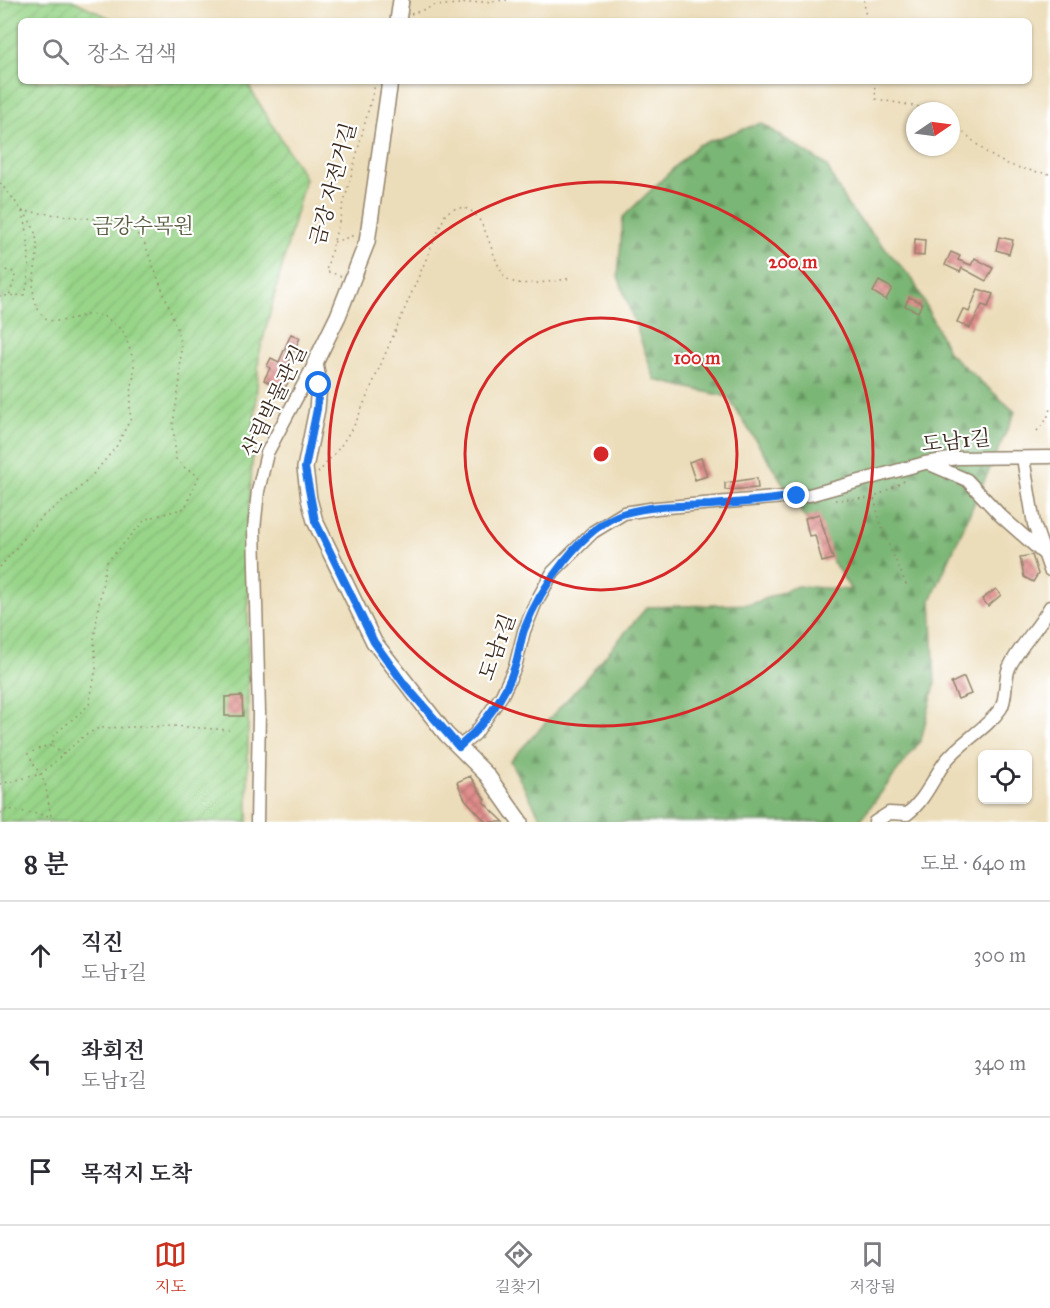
<!DOCTYPE html>
<html lang="ko">
<head>
<meta charset="utf-8">
<style>
  body { margin:0; font-family:"IM FELL Great Primer","Noto Serif KR",serif; background:#f2f2f3; color:#2b2b33 }
  .controls { position:absolute; right:18px; bottom:18px; display:grid; overflow:hidden; border-radius:9px; box-shadow:0 2px 4px #0004 }
  .controls button { width:54px; height:54px; display:grid; place-items:center; padding:0; border:0; border-bottom:2px solid #e1e1e2; background:#fff; color:#2b2b33; font:30px sans-serif }
  .compass { position:absolute; left:906px; top:102px; width:54px; height:54px; border-radius:50%; background:#fff; box-shadow:0 2px 4px #0004; rotate:77deg }
  .stop { position:absolute; width:18px; height:18px; margin:-14px; border:4px solid #1a73e8; border-radius:50%; background:#fff }
  .stop.end { background:#1a73e8; border-color:#fff; box-shadow:0 2px 6px #0008 }
  .list { margin:0; padding:0; list-style:none }
  h2 { display:flex; justify-content:space-between; align-items:center; height:78px; margin:0; padding:0 24px; font-size:26px }
  h2 small { font-size:20px; font-weight:400; color:#7c7c81 }
  .list li { display:grid; grid-template-columns:39px 1fr auto; gap:18px; align-items:center; box-sizing:border-box; height:108px; padding:0 24px; border-top:2px solid #e1e1e2 }
  .list b { display:block; font-size:22px; white-space:nowrap }
  .list p { margin:0; font-size:20px; white-space:nowrap; color:#7c7c81 }
  .list em { font-size:20px; font-style:normal; color:#7c7c81 }
  .icon { flex:none; width:33px; height:33px; fill:none; stroke:currentColor; stroke-width:2; stroke-linecap:round; stroke-linejoin:round }
  .map { position:relative; flex:none; width:1050px; height:822px; overflow:hidden }
  .search { position:absolute; background:#fff; box-shadow:0 2px 4px #0004; left:18px; right:18px; top:18px; height:66px; display:flex; align-items:center; gap:15px; box-sizing:border-box; padding:0 21px; border-radius:9px; color:#7c7c81; font-size:22px }
  .sheet { height:402px; background:#fff }
  nav { display:flex; justify-content:space-around; align-items:center; box-sizing:border-box; height:84px; border-top:2px solid #e1e1e2; background:#fff; font-size:16px; color:#7c7c81 }
  nav a { display:grid; justify-items:center; gap:3px }
  nav .on { color:#c8321e }
  .map>svg:first-child { display:block }
  .forest { fill:url(#forest-firs); stroke:#5a704a; stroke-width:1.5 }
  .garden { fill:url(#garden-furrows); stroke:#6a8054; stroke-width:1.5 }
  .building { fill:url(#building-cross-hatch) }
  .lines { fill:none; stroke-linecap:round; stroke-linejoin:round }
  .minor-casing { stroke:#94846c; stroke-width:15 }
  .major-casing { stroke:#94846c; stroke-width:18 }
  .path { stroke:#94846c; stroke-width:1.5; stroke-dasharray:1.5 4.5; stroke-linecap:butt }
  .minor { stroke:#fff; stroke-width:12 }
  .major { stroke:#fff; stroke-width:15 }
  .path-bridge { stroke:#94846c; stroke-width:1.5; stroke-dasharray:1.5 4.5; stroke-linecap:butt }
  .route { stroke:#1a73e8; stroke-width:8 }
  .ring { fill:none; stroke:#d62828; stroke-width:3 }
  .labels { text-anchor:middle; dominant-baseline:central; stroke-width:4.5; stroke-linejoin:round; paint-order:stroke }
  .street-label { font-size:21px; fill:#3b2a1e; stroke:#fff }
  .park-label { font-size:21px; fill:#575d3e; stroke:#fff }
  .centre { fill:#d62828; stroke:#fff; stroke-width:3 }
  .ring-label { font-size:18px; text-anchor:middle; font-weight:bold; fill:#d62828; stroke:#fff; stroke-width:4.5; stroke-linejoin:round; paint-order:stroke }
</style>
</head>
<body>
<div class="map">
<svg width="1050" height="822" viewBox="0 0 1050 822">
  <defs>
    <pattern id="forest-firs" width="22" height="20" patternUnits="userSpaceOnUse" patternTransform="scale(1.5)"><rect width="22" height="20" fill="#7ab675"/><path d="M5 1l3.5 6h-7zM16 11l3.5 6h-7z" fill="#65945f"/></pattern>
    <pattern id="garden-furrows" width="10" height="10" patternUnits="userSpaceOnUse" patternTransform="scale(1.5)"><rect width="10" height="10" fill="#98d589"/><path d="M-1 1l2-2M0 10L10 0M9 11l2-2" fill="none" stroke="#84b776"/></pattern>
    <pattern id="building-cross-hatch" width="8" height="8" patternUnits="userSpaceOnUse" patternTransform="scale(1.5)"><rect width="8" height="8" fill="#e18f8d"/><path d="M0 0l8 8M0 8l8-8" fill="none" stroke="#b87573"/></pattern>
  </defs>
  <rect width="100%" height="100%" fill="#fff"/>
  <filter id="ink" filterUnits="userSpaceOnUse"><feTurbulence type="fractalNoise" baseFrequency=".0167" numOctaves="2"/><feDisplacementMap in="SourceGraphic" scale="12" xChannelSelector="R" yChannelSelector="G"/><feConvolveMatrix kernelMatrix="1 2 1 2 8 2 1 2 1" color-interpolation-filters="sRGB"/></filter>
  <filter id="wash" filterUnits="userSpaceOnUse"><feTurbulence type="fractalNoise" baseFrequency=".008" numOctaves="4" result="noise"/><feDisplacementMap in="SourceGraphic" scale="24" xChannelSelector="R" yChannelSelector="G"/><feGaussianBlur stdDeviation="1.35" result="paint"/><feColorMatrix in="noise" values="0 0 0 0 0 0 0 0 0 0 0 0 0 0 0 0 0 1.4 0 .05"/><feComposite in="paint" operator="in"/></filter>
  <g filter="url(#wash)">
    <rect width="100%" height="100%" fill="#ecddba"/>
    <path class="forest" d="M761,123L826,165L848,206L913,280L949,353L1015,412L931,600L935,684L921,740L859,822H543L510,761L575,691L647,607L752,604L797,586L851,590L728,397L655,380L618,276L623,217L698,145Z"/>
    <path class="garden" d="M0,0H72L116,21H21V81H241L248,85L305,178L259,355L248,526V822H0Z"/>
    <g id="blocks">
      <path class="building" d="M999,237L1013,240L1009,254L996,250Z
        M915,239L925,240L924,256L914,255Z
        M951,252L960,256L958,260L971,265L975,258L993,268L986,281L962,268L960,272L945,265Z
        M879,281L892,288L886,300L873,292Z
        M978,289L993,294L988,307L982,305L970,328L957,322L963,309L969,312Z
        M909,297L922,303L918,312L905,306Z
        M291,334L300,338L282,377L289,381L283,391L264,380L270,368L267,366L271,358L279,362Z
        M701,458L707,476L695,480L689,462Z
        M757,478L758,488L725,490V483Z
        M819,514L833,559L822,562L815,535L809,536L805,518Z
        M1032,555L1038,574L1033,582L1024,577L1020,557Z
        M996,589L1001,595L988,606L982,599Z
        M964,677L971,694L958,699L951,683Z
        M242,696L243,716H225V697Z
        M470,776L485,800L483,802L504,822H486L465,799L457,782Z"/>
    </g>
  </g>
  <g filter="url(#ink)">
    <use href="#blocks" fill-opacity="0" stroke="#94846c" stroke-width="1.5"/>
    <g class="lines">
      <defs>
        <path id="minor" d="M1023,458L1034,524L1050,570
          M932,465L967,480L1001,516L1043,553
          M459,747L475,734L502,695L515,667L524,631L535,604L553,572L593,532L624,513L656,508L809,495L925,463L957,458L1050,457
          M257,822L259,713L254,529L258,491L267,453L315,363
          M875,822L889,813L907,814C925,800 932,780 945,762C960,742 986,730 1001,708C1007,698 1004,680 1009,668C1019,646 1038,629 1050,607"/>
        <path id="major" d="M398,21L401,0
          M390,81L367,242L338,316L315,363L319,385L317,409L305,468L309,499L315,521L374,642L446,734L487,775L520,822"/>
      </defs>
      <use href="#minor" class="minor-casing"/>
      <use href="#major" class="major-casing"/>
      <path class="path" d="M864,0L866,21
        M411,14L434,6L507,0
        M874,81L876,99L941,111
        M951,119C988,157 998,166 1050,174
        M0,183C8,193 18,203 23,214C29,229 32,281 24,295L0,296
        M22,211L113,221L131,227L144,242L177,328L181,346L180,380L173,424L176,459L186,469L199,476L185,508L146,519L106,563L98,610L94,640L96,669L89,705L54,735L52,746L64,755
        M334,242L355,235
        M0,269L14,272L15,278L9,296
        M341,276L326,271L376,81
        M1037,431L1047,419L1050,409
        M318,473L340,447L356,422L446,213C488,187 488,267 509,280C522,288 558,280 573,278
        M874,499L883,532L907,586
        M835,500L873,498L906,480
        M0,567L44,515L73,494L89,479L116,447L131,418C127,398 135,383 134,363C134,361 125,335 124,333C120,328 111,321 106,318C85,304 53,338 38,309C22,278 54,247 23,212
        M51,746L42,747L28,754L45,783L52,822
        M0,784L41,774L85,735L99,728L173,726L229,730
        M0,813L7,809L50,816"/>
      <use href="#minor" class="minor"/>
      <use href="#major" class="major"/>
      <path class="path-bridge" d="M407,21L409,0"/>
    </g>
  </g>
  <g class="lines" filter="url(#ink)">
    <path class="route" d="M319,385L317,409L305,468L315,521L374,642L405,685L459,747C483,726 506,696 515,666C519,654 520,642 524,630C539,590 582,526 625,513C653,505 683,506 711,505C740,503 769,500 797,496"/>
  </g>
  <g class="ring">
    <circle cx="601" cy="454" r="136"/>
    <circle cx="601" cy="454" r="272"/>
  </g>
  <g class="labels">
    <g class="street-label">
      <text transform="translate(333 184) rotate(-75)">금강 자전거길</text>
      <text transform="translate(274 401) rotate(-64)">산림박물관길</text>
      <text transform="translate(956 441) rotate(-6)">도남1길</text>
      <text transform="translate(497 647) rotate(-70)">도남1길</text>
    </g>
    <g class="park-label">
      <text x="143" y="226">금강수목원</text>
    </g>
  </g>
  <circle cx="601" cy="454" r="9" class="centre"/>
  <g class="ring-label">
    <text x="793" y="268">200 m</text>
    <text x="697" y="364">100 m</text>
  </g>
</svg>
<div class="controls">
<button><svg class="icon" aria-label="locate" viewBox="0 0 24 24"><circle cx="12" cy="12" r="6"/><path d="M12 2v4M12 18v4M2 12h4M18 12h4"/></svg></button>
</div>
<svg class="compass" viewBox="-18 -18 36 36"><path d="M0-13l5 13h-10z" fill="#e53935"/><path d="M0 13l5-13h-10z" fill="#7c7c81"/></svg>
<div class="stop" style="left:319px;top:385px"></div>
<div class="stop end" style="left:797px;top:496px"></div>
<div class="search"><svg class="icon" aria-label="search" viewBox="0 0 24 24"><circle cx="10" cy="10" r="6"/><path d="M15 15l6 6"/></svg>장소 검색</div>
</div>
<section class="sheet">
<h2>8 분<small>도보 · 640 m</small></h2>
<ul class="list">
<li><svg class="icon" aria-label="ahead" viewBox="0 0 24 24"><path d="M12 20V5M6 11l6-6 6 6"/></svg><div><b>직진</b><p>도남1길</p></div><em>300 m</em></li>
<li><svg class="icon" aria-label="left" viewBox="0 0 24 24"><path d="M17 20v-9H6M10 6l-5 5 5 5"/></svg><div><b>좌회전</b><p>도남1길</p></div><em>340 m</em></li>
<li><svg class="icon" aria-label="arrive" viewBox="0 0 24 24"><path d="M6 21V4h12l-3 4 3 4H6"/></svg><div><b>목적지 도착</b></div></li>
</ul>
</section>
<nav>
<a class="on"><svg class="icon" aria-label="map" viewBox="0 0 24 24"><path d="M3 6l6-2 6 2 6-2v14l-6 2-6-2-6 2zM9 4v14M15 6v14"/></svg>지도</a>
<a><svg class="icon" aria-label="directions" viewBox="0 0 24 24"><path d="M12 3l9 9-9 9-9-9zM9 14v-3h6M13 9l2 2-2 2"/></svg>길찾기</a>
<a><svg class="icon" aria-label="saved" viewBox="0 0 24 24"><path d="M7 4h10v16l-5-4-5 4z"/></svg>저장됨</a>
</nav>
</body>
</html>
